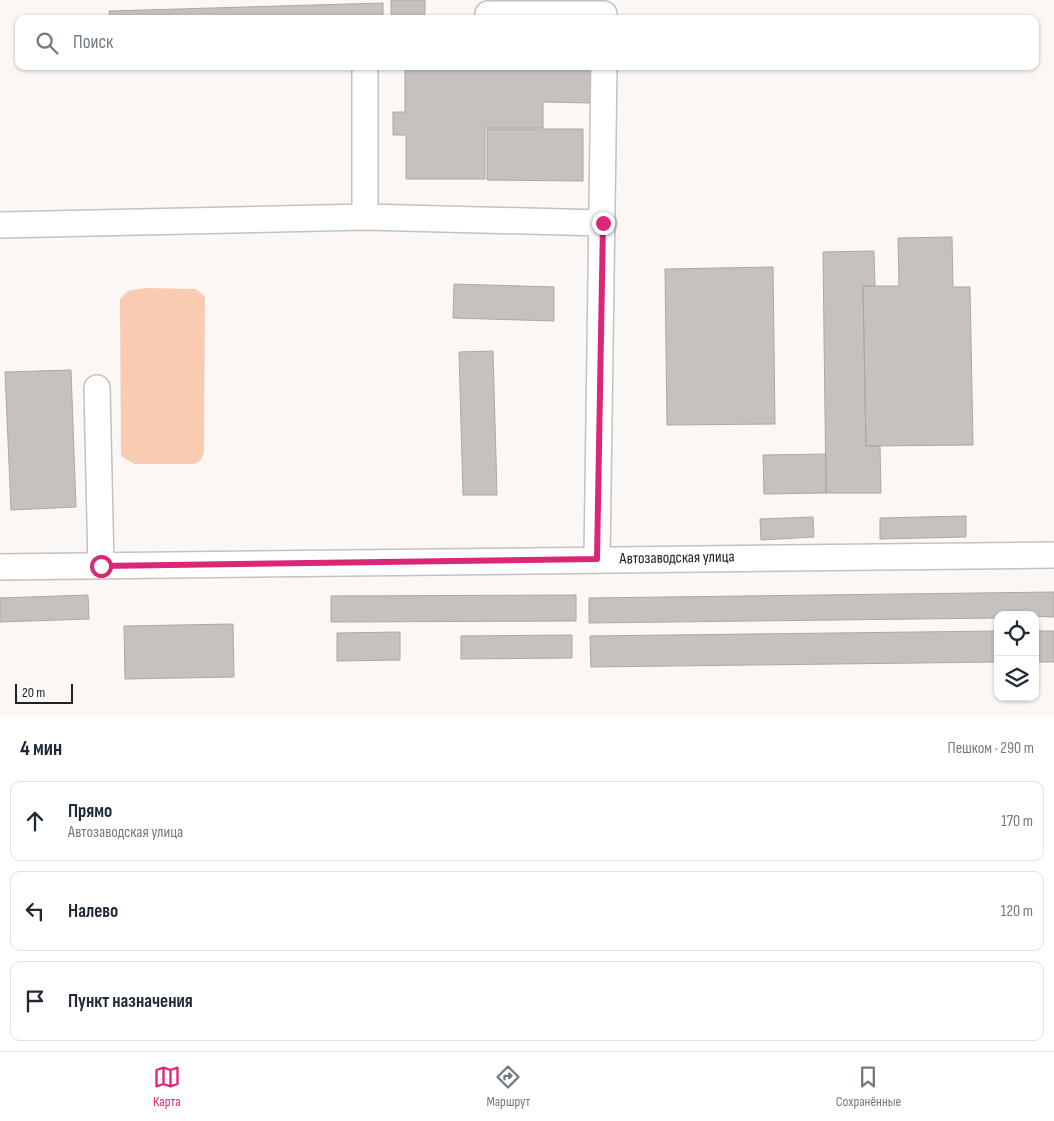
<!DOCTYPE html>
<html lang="ru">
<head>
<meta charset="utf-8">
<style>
  body { margin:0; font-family:"Sofia Sans Condensed",sans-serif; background:#f6f6f7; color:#1f2937 }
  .controls { position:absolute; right:15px; bottom:15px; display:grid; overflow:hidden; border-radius:10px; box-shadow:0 1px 4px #0004 }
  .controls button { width:45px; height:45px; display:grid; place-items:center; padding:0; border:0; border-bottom:1px solid #e0e1e3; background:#fff; color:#1f2937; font:25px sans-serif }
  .scale { position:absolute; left:15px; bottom:12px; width:58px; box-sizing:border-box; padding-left:5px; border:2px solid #222120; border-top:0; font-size:14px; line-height:18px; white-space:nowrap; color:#222120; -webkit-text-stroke:4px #fff; paint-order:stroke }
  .stop { position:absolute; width:15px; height:15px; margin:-11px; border:4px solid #db2777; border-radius:50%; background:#fff }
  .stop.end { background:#db2777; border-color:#fff; box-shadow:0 1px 5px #0008 }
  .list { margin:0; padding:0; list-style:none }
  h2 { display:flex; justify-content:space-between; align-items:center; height:65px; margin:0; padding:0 20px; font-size:21px }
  h2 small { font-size:16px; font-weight:400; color:#747a83 }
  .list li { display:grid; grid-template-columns:32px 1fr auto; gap:15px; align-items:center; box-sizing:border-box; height:80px; margin:0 10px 10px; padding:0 10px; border:1px solid #e0e1e3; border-radius:10px }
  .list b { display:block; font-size:19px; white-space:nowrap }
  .list p { margin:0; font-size:16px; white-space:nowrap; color:#747a83 }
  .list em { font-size:16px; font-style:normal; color:#747a83 }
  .icon { flex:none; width:28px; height:28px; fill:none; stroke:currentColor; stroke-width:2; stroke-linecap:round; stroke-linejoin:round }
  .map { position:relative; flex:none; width:1054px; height:716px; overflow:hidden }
  .search { position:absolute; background:#fff; box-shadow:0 1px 4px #0004; left:15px; right:15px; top:15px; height:55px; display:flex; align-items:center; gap:12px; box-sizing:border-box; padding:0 18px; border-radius:10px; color:#747a83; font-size:19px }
  .sheet { height:335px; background:#fff }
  nav { display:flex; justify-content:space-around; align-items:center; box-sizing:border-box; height:70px; border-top:1px solid #e0e1e3; background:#fff; font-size:14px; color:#747a83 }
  nav a { display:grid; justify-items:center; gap:2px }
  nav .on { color:#db2777 }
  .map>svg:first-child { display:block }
  .green { fill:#f9cbb0 }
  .building { fill:#c5c1bf; stroke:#aca8a6 }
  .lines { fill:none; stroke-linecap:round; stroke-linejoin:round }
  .minor-casing { stroke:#c5c1bf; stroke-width:28 }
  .minor { stroke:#fff; stroke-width:25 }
  .route { stroke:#db2777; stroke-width:6 }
  .labels { text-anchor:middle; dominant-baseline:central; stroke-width:4.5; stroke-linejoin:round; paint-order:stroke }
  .street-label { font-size:16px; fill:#222120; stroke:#fff }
</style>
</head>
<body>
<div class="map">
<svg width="1054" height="716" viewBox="0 0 1054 716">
  <rect width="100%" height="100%" fill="#fbf7f5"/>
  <path class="green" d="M145,288L196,289L205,297L204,452L201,460L195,464H134L121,456L120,299L128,291Z"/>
  <path class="building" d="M391,0H425V19H391Z
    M383,3V19H110L109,11Z
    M405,66H591V103L543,102V128H485V179H406V135H393V112H405Z
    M487,129H583V181L487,180Z
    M952,237L953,287H970L973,445L866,446L863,286H899L898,238Z
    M874,251L875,286H863L866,446H880L881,493H826L823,252Z
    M773,267L775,424L667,425L665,269Z
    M454,284L554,287V321L453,318Z
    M493,351L497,495H463L459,352Z
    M71,370L76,507L11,510L5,372Z
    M826,454V493L764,494L763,455Z
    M966,516V537L880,539V518Z
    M813,517L814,537L761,540L760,519Z
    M1054,592V617L998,615V618L589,623V598Z
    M88,595L89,619L0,622V598Z
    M576,595V621L331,622V596Z
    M233,624L234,677L125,679L124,626Z
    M998,631V662L591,667L590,636Z
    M1035,631H1054V662H1035Z
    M400,632V660L337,661V633Z
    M572,635V658L461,659V636Z"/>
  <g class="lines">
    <defs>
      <path id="minor" d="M488,14H604
        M365,217V66
        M0,225L365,217L603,223
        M97,388L101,566
        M597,559L604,66
        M0,567L1054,555"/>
    </defs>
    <use href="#minor" class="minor-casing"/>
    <use href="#minor" class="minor"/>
  </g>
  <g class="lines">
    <path class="route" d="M101,566L597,559L603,223"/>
  </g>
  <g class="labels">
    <g class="street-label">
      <text transform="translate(677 558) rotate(-1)">Автозаводская улица</text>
    </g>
  </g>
</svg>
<div class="controls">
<button><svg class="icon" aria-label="locate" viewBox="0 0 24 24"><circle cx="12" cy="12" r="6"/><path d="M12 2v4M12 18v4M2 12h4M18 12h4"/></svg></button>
<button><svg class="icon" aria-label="layers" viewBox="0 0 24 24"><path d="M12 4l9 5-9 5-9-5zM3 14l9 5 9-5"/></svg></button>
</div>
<div class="scale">20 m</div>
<div class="stop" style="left:101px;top:566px"></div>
<div class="stop end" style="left:603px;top:223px"></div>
<div class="search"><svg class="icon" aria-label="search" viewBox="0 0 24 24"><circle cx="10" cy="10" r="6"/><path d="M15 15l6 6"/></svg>Поиск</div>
</div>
<section class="sheet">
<h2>4 мин<small>Пешком · 290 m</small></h2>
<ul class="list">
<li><svg class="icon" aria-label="ahead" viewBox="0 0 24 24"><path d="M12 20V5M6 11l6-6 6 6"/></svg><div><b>Прямо</b><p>Автозаводская улица</p></div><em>170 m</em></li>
<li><svg class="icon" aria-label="left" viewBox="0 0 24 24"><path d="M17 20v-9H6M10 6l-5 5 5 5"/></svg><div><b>Налево</b></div><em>120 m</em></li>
<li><svg class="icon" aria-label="arrive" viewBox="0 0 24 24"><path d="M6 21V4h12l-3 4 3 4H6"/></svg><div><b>Пункт назначения</b></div></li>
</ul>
</section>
<nav>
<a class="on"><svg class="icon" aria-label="map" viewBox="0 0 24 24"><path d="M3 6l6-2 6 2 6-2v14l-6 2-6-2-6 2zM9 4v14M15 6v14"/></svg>Карта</a>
<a><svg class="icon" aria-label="directions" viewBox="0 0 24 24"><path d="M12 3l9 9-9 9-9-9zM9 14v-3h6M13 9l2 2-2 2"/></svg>Маршрут</a>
<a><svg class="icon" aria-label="saved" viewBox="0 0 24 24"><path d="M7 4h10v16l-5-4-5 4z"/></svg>Сохранённые</a>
</nav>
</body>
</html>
